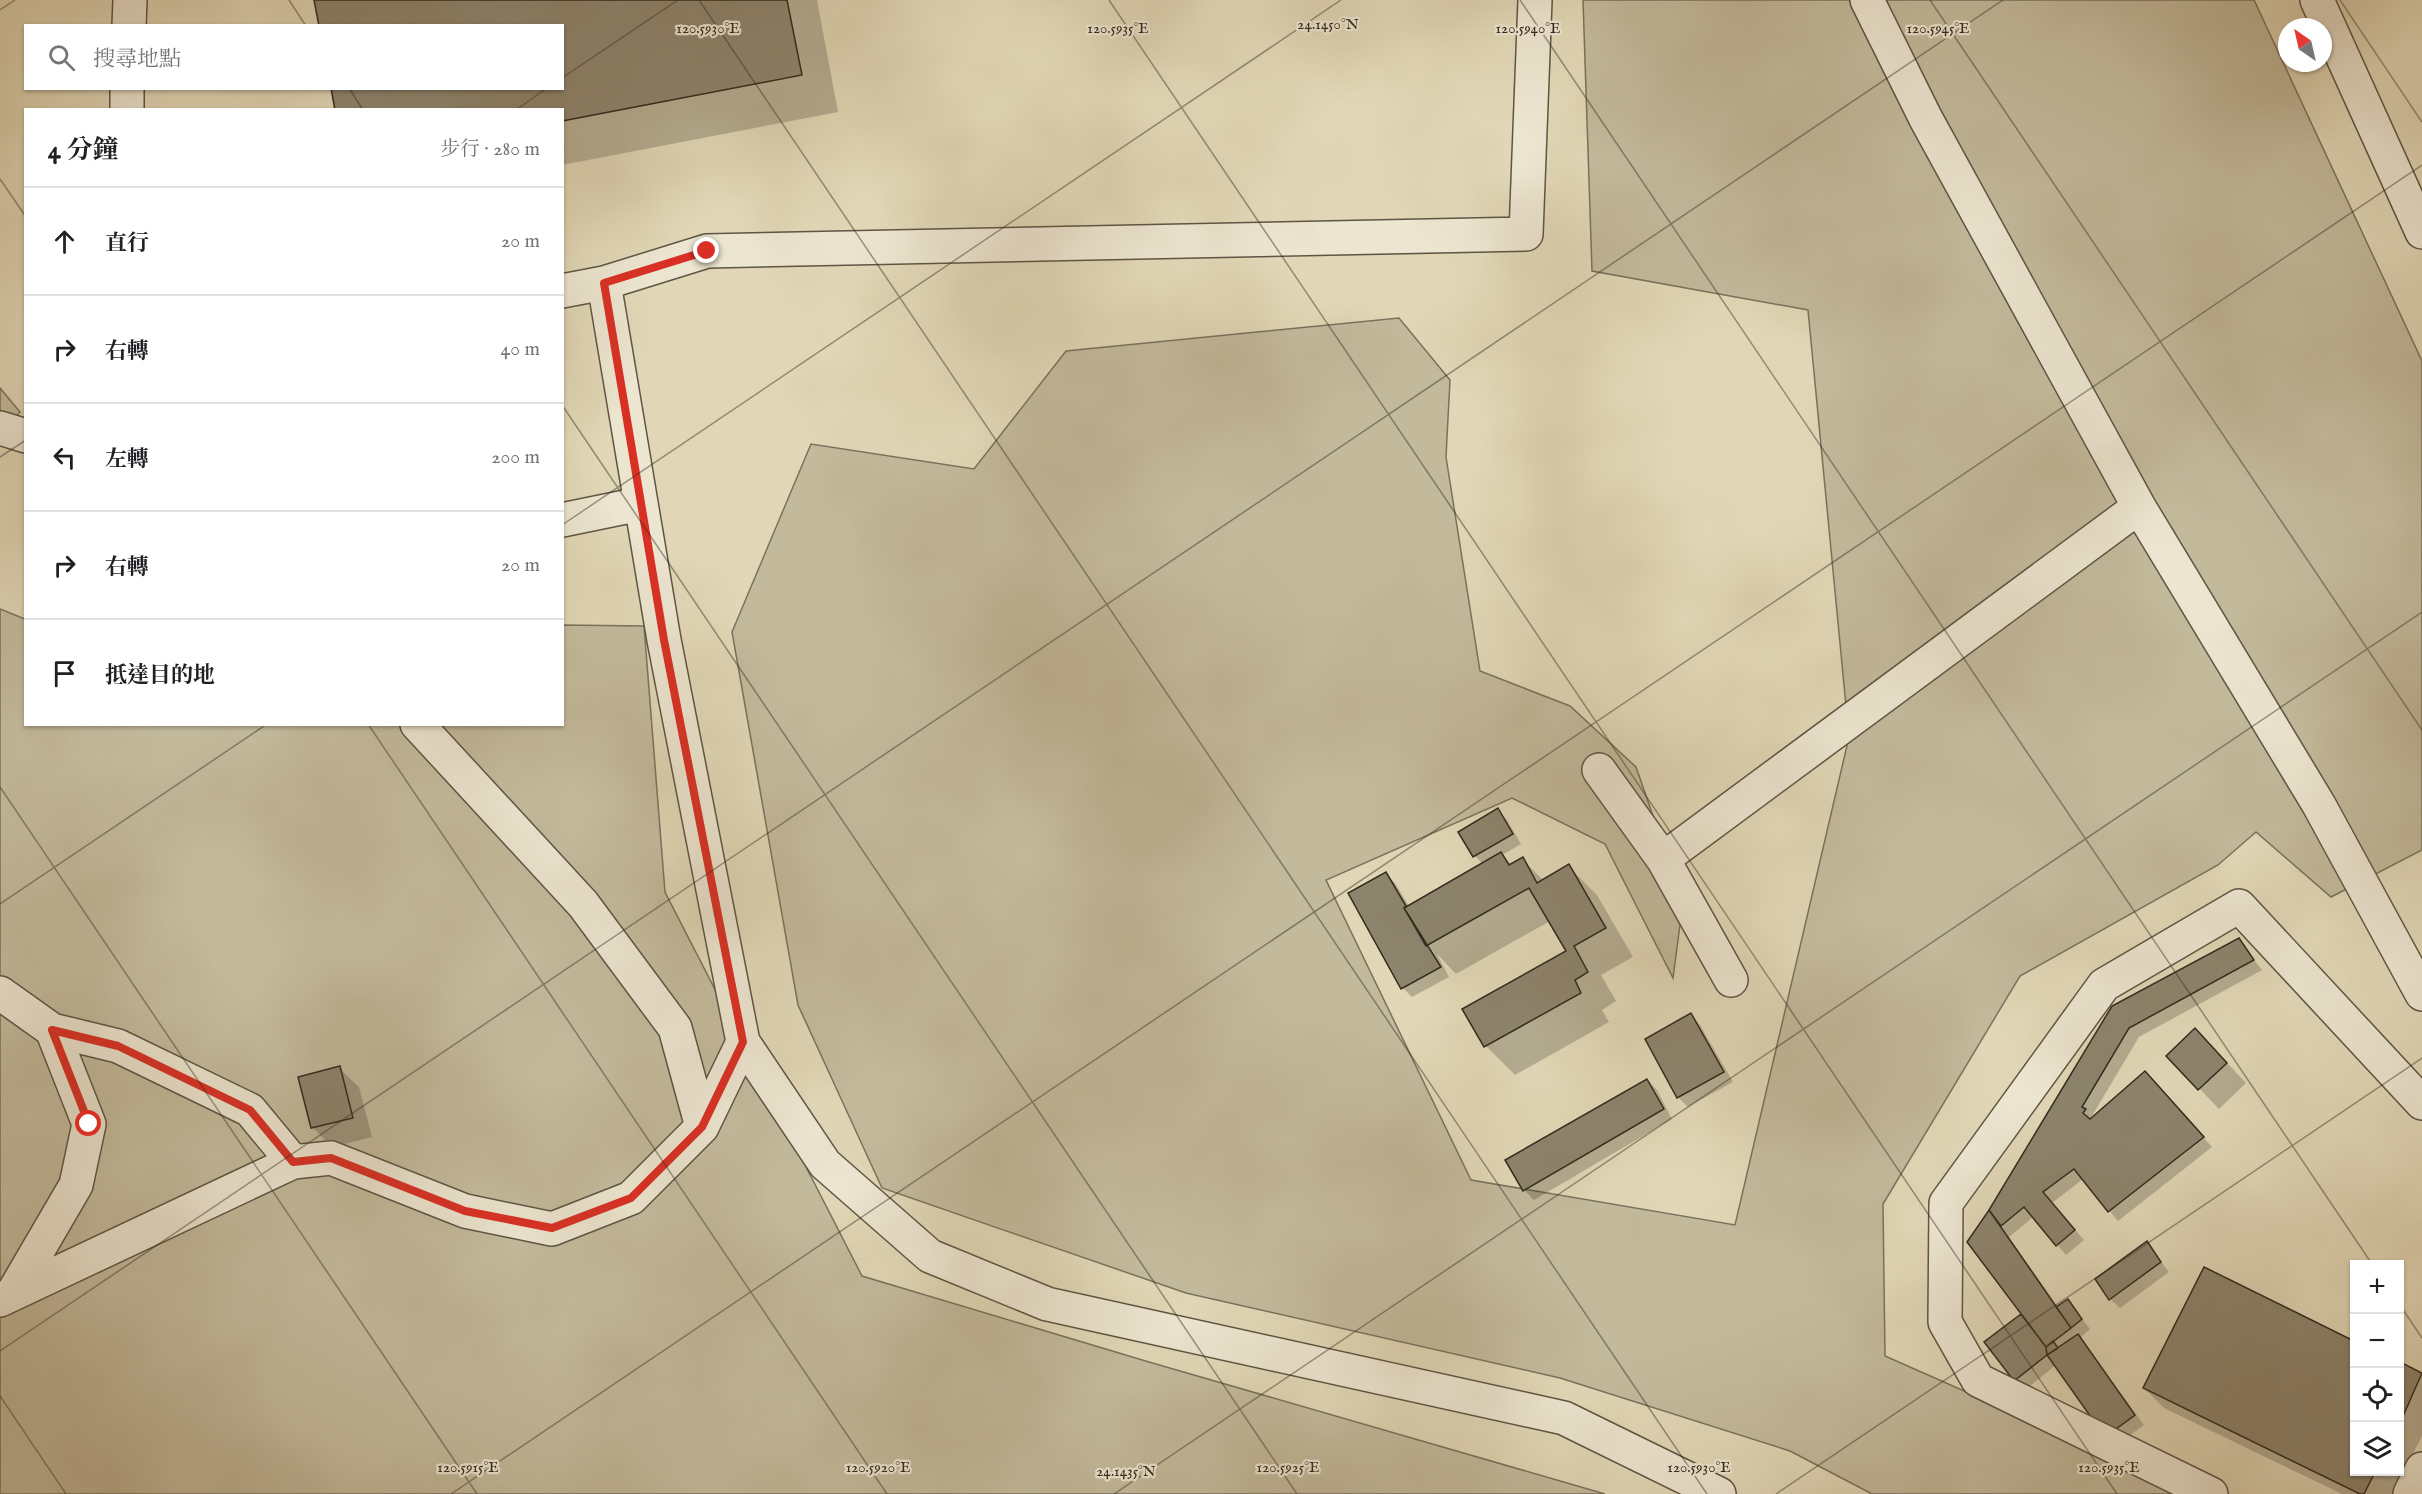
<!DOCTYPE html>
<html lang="zh-TW">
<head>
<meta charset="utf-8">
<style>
  body { margin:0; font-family:"IM FELL English","Noto Serif TC",serif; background:#f2f2f2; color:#202124 }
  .controls { position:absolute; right:18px; bottom:18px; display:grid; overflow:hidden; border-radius:0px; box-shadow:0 2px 4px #0004 }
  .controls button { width:54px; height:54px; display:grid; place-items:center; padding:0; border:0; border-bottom:2px solid #e0e0e0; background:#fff; color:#202124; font:30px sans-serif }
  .compass { position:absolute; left:2278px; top:18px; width:54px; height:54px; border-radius:50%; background:#fff; box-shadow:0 2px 4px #0004; rotate:326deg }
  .stop { position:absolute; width:18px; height:18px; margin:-14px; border:4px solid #d93025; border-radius:50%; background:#fff }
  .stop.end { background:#d93025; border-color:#fff; box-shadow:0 2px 6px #0008 }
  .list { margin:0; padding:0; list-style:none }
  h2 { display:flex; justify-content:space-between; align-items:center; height:78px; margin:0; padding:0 24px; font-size:26px }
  h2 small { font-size:20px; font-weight:400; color:#757577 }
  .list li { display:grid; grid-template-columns:39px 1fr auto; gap:18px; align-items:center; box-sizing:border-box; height:108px; padding:0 24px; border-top:2px solid #e0e0e0 }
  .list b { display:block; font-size:22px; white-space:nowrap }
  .list em { font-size:20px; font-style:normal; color:#757577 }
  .icon { flex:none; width:33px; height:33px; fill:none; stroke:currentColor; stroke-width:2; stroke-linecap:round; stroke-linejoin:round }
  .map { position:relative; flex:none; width:2422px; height:1494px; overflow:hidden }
  .search { position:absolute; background:#fff; box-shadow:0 2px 4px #0004; left:24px; top:24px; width:540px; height:66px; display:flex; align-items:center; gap:15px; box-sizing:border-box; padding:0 21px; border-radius:0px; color:#757577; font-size:22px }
  .panel { position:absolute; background:#fff; box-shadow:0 2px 4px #0004; left:24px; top:108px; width:540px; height:618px; border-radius:0px }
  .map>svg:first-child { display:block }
  .green { fill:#c3ba9c; stroke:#7a725d; stroke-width:1.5 }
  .shadow { fill:#0003 }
  .building { fill:#8d846d; stroke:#322a1e; stroke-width:1.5 }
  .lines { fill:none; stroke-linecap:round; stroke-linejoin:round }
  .minor-casing { stroke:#5e5544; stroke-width:36 }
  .minor { stroke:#ece5d0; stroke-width:33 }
  .route { stroke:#d93025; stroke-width:8 }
  .ticks { fill:none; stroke:#322a1e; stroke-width:1.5; stroke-opacity:0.45 }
  .ticks-label { font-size:15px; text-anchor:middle; fill:#322a1e; stroke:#ece5d0; stroke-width:4.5; stroke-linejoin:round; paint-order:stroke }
</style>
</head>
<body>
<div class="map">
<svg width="2422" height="1494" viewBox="0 0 2422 1494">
  <rect width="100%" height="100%" fill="#e1d7b6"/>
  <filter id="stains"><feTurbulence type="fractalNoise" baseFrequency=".00333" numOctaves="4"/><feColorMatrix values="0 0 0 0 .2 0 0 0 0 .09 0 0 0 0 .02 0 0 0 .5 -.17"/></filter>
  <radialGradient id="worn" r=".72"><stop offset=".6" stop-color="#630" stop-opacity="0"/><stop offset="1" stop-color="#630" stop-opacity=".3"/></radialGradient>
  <path class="green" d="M1583,0H2254L2422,361V850L2331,897L2256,832L2218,865L2020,976L1883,1204L1885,1356L2084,1444L2179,1494H1872L1790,1451L1560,1378L1186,1293L882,1188L798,1005L732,632L811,444L974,469L1066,351L1399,318L1450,380L1446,457L1480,671L1570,706L1636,767L1683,902L1673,978L1605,844L1512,798L1326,880L1471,1180L1735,1225L1849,737L1808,310L1592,271Z
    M0,388L20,412L0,433Z
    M0,609L25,619L26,724H562L563,625L644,626L665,892L862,1276L1149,1362L1605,1494H0Z"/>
  <path class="shadow" d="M316,0H817L838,112L562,165V26Z
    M1498,810L1507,820L1521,844L1502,855L1512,865L1522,859L1544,881L1568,866L1597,895L1633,957L1601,975L1616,1001L1602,1010L1609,1022L1515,1075L1486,1046L1464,1009L1568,952L1550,921L1456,974L1437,954L1449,977L1412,997L1403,988L1385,874L1395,883L1409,906L1483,864L1475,856L1460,832Z
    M2238,940L2262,970L2139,1037L2089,1121L2154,1082L2212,1147L2118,1221L2083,1179L2052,1203L2084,1240L2066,1255L2033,1217L2009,1237L2058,1307L2068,1301L2090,1329L2080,1338L2144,1425L2116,1445L2056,1365L2025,1390L1986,1342L2024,1315L1969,1242L1990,1211L2113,1008Z
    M1691,1015L1700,1025L1733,1082L1688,1107L1678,1097Z
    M2215,1050L2246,1083L2219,1109L2168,1056Z
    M339,1068L359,1087L372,1137L332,1147L312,1127Z
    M1647,1080L1657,1090L1672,1119L1534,1200L1524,1190Z
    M2147,1243L2169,1272L2120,1308L2110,1299Z
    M2204,1269L2354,1342V1472H2400V1364L2422,1375V1436L2393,1494H2342L2164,1408L2144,1388Z"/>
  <path class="building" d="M314,0H787L802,75L562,121V110H335L331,88H562V26H319Z
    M1498,808L1513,834L1473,857L1458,832Z
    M1501,852L1509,865L1523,857L1537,883L1569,864L1606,928L1574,946L1588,972L1575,980L1581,993L1484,1047L1462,1009L1566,951L1529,888L1426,946L1404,908Z
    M1386,872L1406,906L1404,908L1441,967L1401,989L1348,893Z
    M2239,938L2254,960L2129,1028L2082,1107L2086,1109L2083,1113L2090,1119L2145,1071L2204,1137L2108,1212L2074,1169L2043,1192L2075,1230L2056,1246L2024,1207L2001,1226L1989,1210L2112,1006Z
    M1691,1013L1724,1072L1677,1098L1645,1039Z
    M2195,1028L2227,1063L2198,1090L2166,1056Z
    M340,1066L353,1118L311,1128L298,1077Z
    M1647,1079L1664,1109L1523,1191L1505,1160Z
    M1989,1210L2071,1328L2046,1347L1967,1242Z
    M2147,1241L2161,1262L2109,1300L2095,1279Z
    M2204,1267L2354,1341V1472H2375L2364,1494H2360L2143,1388Z
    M2068,1299L2082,1319L2071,1328L2056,1307Z
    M2021,1314L2046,1347L2047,1355L2014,1381L1984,1342Z
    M2078,1334L2135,1415L2105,1437L2047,1355Z
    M2053,1341L2058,1348L2047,1355L2046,1347Z
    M2400,1362L2422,1373L2400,1423Z"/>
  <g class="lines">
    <defs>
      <path id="minor" d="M1867,0L1926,119L2139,507L2319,805L2422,994
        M2317,0L2422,232
        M129,26L130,0
        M127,110V88
        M604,283L664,640L743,1042L825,1164L930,1256L1047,1304L1564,1418L1719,1494
        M562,291L604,283L707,251L1526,234L1535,0
        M0,428L26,436
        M562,520L640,504
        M417,724L583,904L675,1028L702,1127
        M1599,770L1663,859L1731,980
        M1663,859L2139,507
        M0,993L52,1030L89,1124L76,1185L13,1293
        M52,1030L118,1046L250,1110L293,1162
        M0,1300L293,1162L331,1158L465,1211L552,1229L631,1198L702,1127L743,1042
        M2211,1494L1978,1380L1945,1322L1946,1203L2104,985L2239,906L2422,1103
        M2410,1494L2422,1469"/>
    </defs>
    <use href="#minor" class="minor-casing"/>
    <use href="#minor" class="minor"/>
  </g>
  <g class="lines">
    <path class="route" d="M89,1124L52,1030L118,1046L250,1110L293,1162L331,1158L465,1211L552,1228L631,1198L702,1127L743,1042L664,640L604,283L707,251"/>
  </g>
  <path class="ticks" d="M289,0L306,26M699,0L1707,1494M1109,0L2117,1494M1520,0L2372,1264M1930,0L2422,730M2340,0L2422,122M0,10L15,0M562,78L678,0M349,88L363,110M516,110L547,88M0,179L26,217M562,405L1297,1494M0,457L26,440M562,525L1341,0M368,724L887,1494M0,787L477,1494M0,904L267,724M2400,1305L2422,1338M0,1351L2003,0M0,1396L66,1494M451,1494L2422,165M1114,1494L2422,612M1776,1494L2422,1058"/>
  <g class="ticks-label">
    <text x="1328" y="29">24.1450°N</text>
    <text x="708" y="33">120.5930°E</text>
    <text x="1118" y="33">120.5935°E</text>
    <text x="1528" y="33">120.5940°E</text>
    <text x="1938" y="33">120.5945°E</text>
    <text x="468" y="1472">120.5915°E</text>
    <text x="878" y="1472">120.5920°E</text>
    <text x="1288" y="1472">120.5925°E</text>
    <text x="1699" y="1472">120.5930°E</text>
    <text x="2109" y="1472">120.5935°E</text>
    <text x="1126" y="1476">24.1435°N</text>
  </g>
  <rect width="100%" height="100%" filter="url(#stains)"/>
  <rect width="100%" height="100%" fill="url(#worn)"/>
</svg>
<div class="controls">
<button>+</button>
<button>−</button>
<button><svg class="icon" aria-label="locate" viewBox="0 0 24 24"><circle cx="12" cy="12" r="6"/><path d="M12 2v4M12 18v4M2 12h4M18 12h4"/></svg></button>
<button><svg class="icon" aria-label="layers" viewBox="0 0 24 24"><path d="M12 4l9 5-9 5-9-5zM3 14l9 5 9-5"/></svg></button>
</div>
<svg class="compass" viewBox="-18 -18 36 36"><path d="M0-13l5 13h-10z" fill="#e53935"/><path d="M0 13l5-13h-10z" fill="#757577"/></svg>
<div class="stop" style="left:89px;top:1124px"></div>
<div class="stop end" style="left:707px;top:251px"></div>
<div class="search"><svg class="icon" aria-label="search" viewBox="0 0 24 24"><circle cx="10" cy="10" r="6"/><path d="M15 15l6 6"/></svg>搜尋地點</div>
<section class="panel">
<h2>4 分鐘<small>步行 · 280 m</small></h2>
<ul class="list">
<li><svg class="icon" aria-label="ahead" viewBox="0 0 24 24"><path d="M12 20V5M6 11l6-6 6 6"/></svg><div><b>直行</b></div><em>20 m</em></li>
<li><svg class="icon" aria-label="right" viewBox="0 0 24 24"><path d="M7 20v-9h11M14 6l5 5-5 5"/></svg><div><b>右轉</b></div><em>40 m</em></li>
<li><svg class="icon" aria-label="left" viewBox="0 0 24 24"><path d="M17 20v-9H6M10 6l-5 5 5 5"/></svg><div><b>左轉</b></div><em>200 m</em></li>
<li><svg class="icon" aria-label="right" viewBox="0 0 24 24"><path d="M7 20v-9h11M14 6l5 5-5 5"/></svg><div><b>右轉</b></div><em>20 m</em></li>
<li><svg class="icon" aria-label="arrive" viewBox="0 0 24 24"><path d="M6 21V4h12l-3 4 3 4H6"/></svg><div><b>抵達目的地</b></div></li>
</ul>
</section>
</div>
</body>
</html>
